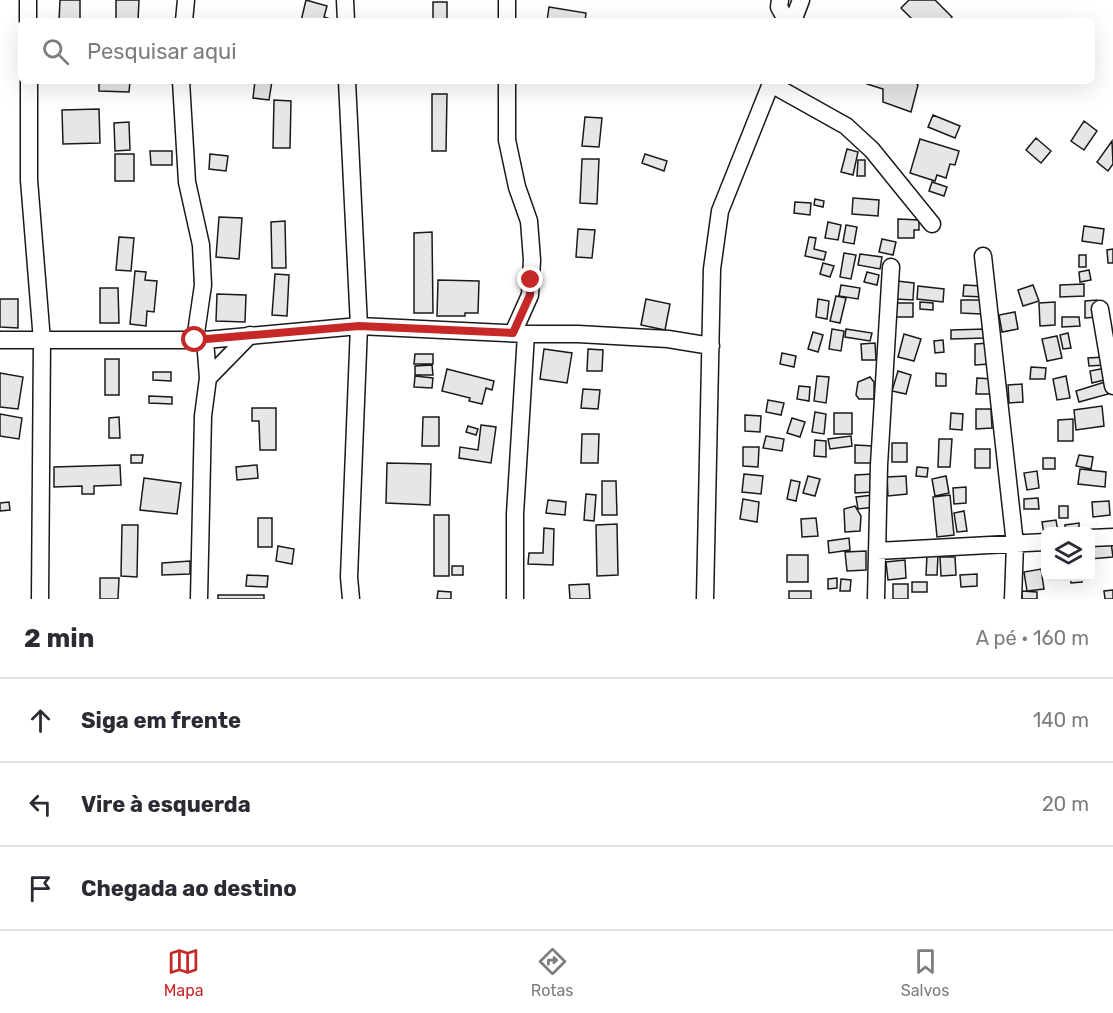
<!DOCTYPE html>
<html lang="pt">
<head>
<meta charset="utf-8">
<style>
  body { margin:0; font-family:Rubik,sans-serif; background:#f2f2f3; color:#2b2b33 }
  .controls { position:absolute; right:18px; bottom:18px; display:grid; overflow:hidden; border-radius:9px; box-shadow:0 6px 24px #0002 }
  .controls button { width:54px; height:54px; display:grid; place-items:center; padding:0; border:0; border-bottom:2px solid #e1e1e2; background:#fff; color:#2b2b33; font:30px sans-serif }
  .stop { position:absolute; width:18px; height:18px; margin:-14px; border:4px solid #c62828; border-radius:50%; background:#fff }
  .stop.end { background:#c62828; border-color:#fff; box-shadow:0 2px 6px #0008 }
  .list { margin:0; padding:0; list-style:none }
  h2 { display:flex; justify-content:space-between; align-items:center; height:78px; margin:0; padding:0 24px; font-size:26px }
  h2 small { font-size:20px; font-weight:400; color:#7c7c81 }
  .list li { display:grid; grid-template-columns:39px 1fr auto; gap:18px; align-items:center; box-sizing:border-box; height:84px; padding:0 24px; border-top:2px solid #e1e1e2 }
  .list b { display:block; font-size:22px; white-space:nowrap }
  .list em { font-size:20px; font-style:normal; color:#7c7c81 }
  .icon { flex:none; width:33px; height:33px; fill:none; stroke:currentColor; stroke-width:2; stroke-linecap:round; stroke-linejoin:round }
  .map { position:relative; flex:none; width:1113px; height:599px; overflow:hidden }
  .search { position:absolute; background:#fff; box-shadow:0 6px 24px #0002; left:18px; right:18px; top:18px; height:66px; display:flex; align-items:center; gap:15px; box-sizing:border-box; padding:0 21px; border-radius:9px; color:#7c7c81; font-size:22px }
  .sheet { height:330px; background:#fff }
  nav { display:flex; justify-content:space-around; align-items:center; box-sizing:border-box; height:84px; border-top:2px solid #e1e1e2; background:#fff; font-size:16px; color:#7c7c81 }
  nav a { display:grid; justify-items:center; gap:3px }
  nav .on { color:#c62828 }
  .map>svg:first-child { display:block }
  .building { fill:#e6e6e6; stroke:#1a1a1a; stroke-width:1.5 }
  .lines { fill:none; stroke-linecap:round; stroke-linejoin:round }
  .minor-casing { stroke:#1a1a1a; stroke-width:19 }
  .minor { stroke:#fff; stroke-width:16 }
  .route { stroke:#c62828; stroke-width:8 }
</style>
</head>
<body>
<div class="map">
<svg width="1113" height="599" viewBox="0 0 1113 599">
  <rect width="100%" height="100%" fill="#fff"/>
  <path class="building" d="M60,0H80V21H59Z
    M116,0H139L138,21H116Z
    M306,0L327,6L324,17L330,19L329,21H301Z
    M909,0H935L952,17L948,21H914L901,8Z
    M433,2H447V21H433Z
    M549,7L586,13L585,21H547Z
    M99,81H130L129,92L99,91Z
    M255,81H272L269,100L253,98Z
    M868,81H914L918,85L911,112L883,102V89L867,84Z
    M432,94H447L446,151H432Z
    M274,100L291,101L290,148H273Z
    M99,109L100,143L63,144L62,110Z
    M933,115L960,126L955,138L928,127Z
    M585,117L602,118L599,147L582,146Z
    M1084,121L1097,131L1084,150L1071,141Z
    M129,122L130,150L115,151L114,123Z
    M1036,138L1051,151L1041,163L1026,150Z
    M920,139L959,151L955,165L950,164L946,178L937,175L935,181L910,173Z
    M1112,141L1113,164L1108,171L1097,162Z
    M847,149L858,152L853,175L841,172Z
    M150,151H172V165H151Z
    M115,154H134V181H115Z
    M210,154L228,156L226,171L209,169Z
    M645,154L667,161L664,171L642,163Z
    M582,159H599L597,204L580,203Z
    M858,160H865V176H857Z
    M932,182L947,187L944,196L929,191Z
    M853,198L879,200L878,216L852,214Z
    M815,199L824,201L823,207L814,205Z
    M795,202L811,203L810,215L794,213Z
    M219,217L242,218L239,259L216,257Z
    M898,219L919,220V230H914V238H898Z
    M285,221L286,268H272L271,222Z
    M828,222L841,225L838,240L825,238Z
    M846,225L857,227L854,244L843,242Z
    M1084,226L1104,229L1102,244L1082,241Z
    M578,229L595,230L592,258L576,257Z
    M432,232L433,313H414V233Z
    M119,237L134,238L131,271L116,270Z
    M809,237L816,238L814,249L826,252L824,260L805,256Z
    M882,239L896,242L893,255L879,252Z
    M1113,249V263H1108L1107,250Z
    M844,253L856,255L851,279L840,277Z
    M860,254L882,257L880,269L858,265Z
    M1079,255H1086V267H1079Z
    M823,263L834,266L830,277L820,274Z
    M1089,270L1091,280L1080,282L1079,272Z
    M135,271L146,272L145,280L157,281L154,312L147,311L146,326L130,324Z
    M867,272L879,275L877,285L864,282Z
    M275,274L289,275L287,316L272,315Z
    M438,280L479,281L478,313H465V316H437Z
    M897,281L914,283L913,300L896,299Z
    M1084,284V296L1060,297V285Z
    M841,285L860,288L858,299L839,296Z
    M964,285L982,286V297L963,296Z
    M1033,285L1039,301L1023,306L1018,290Z
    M918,286L944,289L943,302L917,299Z
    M100,288H118L119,323H100Z
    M217,294L246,295L245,322L216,321Z
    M836,296L846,298L840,323L830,321Z
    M0,299H18V328L0,327Z
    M646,299L670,304L665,330L641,325Z
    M818,299L829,301L827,319L816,317Z
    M961,300H981V314L961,313Z
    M1097,300L1098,317L1085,318V301Z
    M920,302L933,303V310L920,309Z
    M1055,302V325L1040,326L1039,303Z
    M897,303H913V317H896Z
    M1015,312L1018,329L1002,332L999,315Z
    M1062,317H1079L1080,326L1062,327Z
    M832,329L844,331L841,351L829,349Z
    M846,329L872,333L870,341L845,337Z
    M986,329V338L951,339V330Z
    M813,332L823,335L818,352L808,349Z
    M1068,333L1071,348L1063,349L1060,335Z
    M904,334L921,339L914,361L898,357Z
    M1057,336L1062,358L1047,361L1042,339Z
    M943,340L944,352L935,353L934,341Z
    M875,343L876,360H862L861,344Z
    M990,343V364L975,365V344Z
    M544,349L572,353L567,383L540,379Z
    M588,349L603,350L602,371H587Z
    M782,353L796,356L794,367L780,364Z
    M415,354H433V364H414Z
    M1104,357L1105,365L1089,366L1088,358Z
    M105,359H119V395H105Z
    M432,365L433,375H415V366Z
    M1031,367L1046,368L1045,379H1030Z
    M1106,368L1108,379L1092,383L1090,371Z
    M447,369L494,381L492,390L486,388L482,404L469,401L470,398L442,391Z
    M898,371L911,375L906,394L892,391Z
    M153,372H171V381L153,380Z
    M0,373L23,377L18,409L0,407Z
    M936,373L946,374V386H936Z
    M415,376L433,378L432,388L414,387Z
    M817,376L829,377L826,403L814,401Z
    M1066,376L1070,398L1057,400L1053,379Z
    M870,377L874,382V399H859L856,395L858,382Z
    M977,378L992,379V394H976Z
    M1105,382L1108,394L1079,402L1076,391Z
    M1022,384L1023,402L1009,403L1008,385Z
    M799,386L810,387L809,401L797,399Z
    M583,389L600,390L598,409L581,408Z
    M149,396L172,397V404L149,403Z
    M768,400L784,403L781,415L766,412Z
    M1102,406L1104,426L1076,430L1074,410Z
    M252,408H276V450H260L259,421H252Z
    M976,409H991L992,428L976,429Z
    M815,412L826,414L824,434L812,432Z
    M834,413H852V434H834Z
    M951,413L963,414L962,430L950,429Z
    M0,414L22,418L19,439L0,436Z
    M745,415L761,416L760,432L745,431Z
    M119,417L120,438H109V418Z
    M423,417H439V446H422Z
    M792,418L805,422L800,437L787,433Z
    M1073,419V441H1058V420Z
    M481,425L496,427L491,463L459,458L460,447L478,450Z
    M468,426L478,429L476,435L466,432Z
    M582,434H599L598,463H581Z
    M766,436L784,439L782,451L763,448Z
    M851,436L852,446L830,449L828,439Z
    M939,439H952L950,467H938Z
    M815,440L826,441V457L814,456Z
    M892,443H907V462H892Z
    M855,445L873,446L872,463H855Z
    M743,447H759L758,467L743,466Z
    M975,449H990V468H975Z
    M131,455H143L142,463H131Z
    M1079,455L1093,457L1091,469L1076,466Z
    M1043,458H1055V469H1043Z
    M387,463L431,464L430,505L386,503Z
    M120,465L121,485L94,486V494H82V486L54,487V467Z
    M257,465L258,478L237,480L236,467Z
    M917,467L928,468L927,477L916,476Z
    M1080,469L1106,472L1105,487L1078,484Z
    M1037,471L1039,488L1027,490L1024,473Z
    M744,474L763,476L761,494L742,492Z
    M873,474V492L855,493V475Z
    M808,476L820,479L815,496L803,493Z
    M906,476L907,494L888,496L887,477Z
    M946,476L949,493L935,496L932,479Z
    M144,478L181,483L177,514L140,510Z
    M791,480L800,482L796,501L787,499Z
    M602,481H616L617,515H602Z
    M966,487V503L954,504L953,488Z
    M586,494L596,495L594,521L584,520Z
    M873,495L875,507L858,509L856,497Z
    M950,495L954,535L937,537L933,497Z
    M1038,498L1039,509H1024V499Z
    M743,499L759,502L757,522L740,519Z
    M548,500L566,502L565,515L546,513Z
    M1109,501L1110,515L1093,517L1092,502Z
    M9,502L10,510L0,511V503Z
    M855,506L861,516L860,531L845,532L844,509Z
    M1059,506H1068V518H1059Z
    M964,511L967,531L957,532L954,513Z
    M434,515H449V576H434Z
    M258,518H272V547H258Z
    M816,518L818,536L802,537L801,519Z
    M1056,520L1058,532H1046L1044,534L1042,522Z
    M1079,523V530L1065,531V525Z
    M617,524L618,575L597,576L596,525Z
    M122,525H138L137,577L121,576Z
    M544,528L554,529L553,565L528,564L529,553H543Z
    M849,538L850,550L829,553L828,541Z
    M1111,542L1113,557L1090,559V544Z
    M278,546L294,549L292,564L276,561Z
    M866,551V570L847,571L845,552Z
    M787,555H808V582H787Z
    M927,555H938L937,575H926Z
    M940,557H955L956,575L941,576Z
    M905,560L906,578L888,580L886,562Z
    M190,561V574L162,575V563Z
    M452,566H463V575H452Z
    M1041,569L1044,589L1027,591L1024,572Z
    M977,574V586L961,587L960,575Z
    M247,575L268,576L267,587L246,586Z
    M1071,576H1082V582L1071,583Z
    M100,578H119L118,599H100Z
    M837,578V588L828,589V579Z
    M841,579L851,580L850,591H840Z
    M912,582H927V592H912Z
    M589,584L590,599H570L569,585Z
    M893,584H908V599H893Z
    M1113,590V599H1105L1104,591Z
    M438,591L451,592V599H437Z
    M789,591H811V599H789Z
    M1022,591L1037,592V599H1022Z
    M218,595H264V599H218Z"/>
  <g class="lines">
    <defs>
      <path id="minor" d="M28,0V21
        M345,0L346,21
        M780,0L779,7L787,21
        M184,21L186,0
        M507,21V0
        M793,21L801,0
        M29,81V180L42,341L40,599
        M181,81L187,182L201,245L203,285L195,340
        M347,81L359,326L349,577L351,599
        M507,81V140L517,187L529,221L532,260L530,295L513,333
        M771,84L846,126L872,150L932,224
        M983,256L1015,544L1013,599
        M1100,309L1113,386
        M0,340H205L359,326L526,334H578L668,339L711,346
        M208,378L250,335
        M1090,538L1113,537
        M877,551L1046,542
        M199,599L203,416L208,378L205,340
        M515,599V514L526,334
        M705,599L712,269L720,211L772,81
        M876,599L879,465L891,267"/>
    </defs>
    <use href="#minor" class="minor-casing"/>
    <use href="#minor" class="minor"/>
  </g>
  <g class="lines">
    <path class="route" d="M195,340L359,326L513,333L530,295L531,280"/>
  </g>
</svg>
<div class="controls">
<button><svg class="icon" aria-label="layers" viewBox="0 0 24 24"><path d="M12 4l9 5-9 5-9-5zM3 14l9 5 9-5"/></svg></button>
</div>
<div class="stop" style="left:195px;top:340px"></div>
<div class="stop end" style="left:531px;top:280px"></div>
<div class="search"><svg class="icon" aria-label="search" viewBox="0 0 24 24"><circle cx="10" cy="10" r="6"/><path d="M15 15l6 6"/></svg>Pesquisar aqui</div>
</div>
<section class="sheet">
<h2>2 min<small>A pé · 160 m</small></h2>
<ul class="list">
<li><svg class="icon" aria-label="ahead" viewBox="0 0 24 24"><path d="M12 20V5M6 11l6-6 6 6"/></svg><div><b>Siga em frente</b></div><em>140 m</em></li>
<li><svg class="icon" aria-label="left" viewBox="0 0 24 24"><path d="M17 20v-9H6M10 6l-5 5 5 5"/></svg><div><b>Vire à esquerda</b></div><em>20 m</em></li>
<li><svg class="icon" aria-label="arrive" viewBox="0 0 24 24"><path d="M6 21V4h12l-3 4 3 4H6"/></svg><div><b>Chegada ao destino</b></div></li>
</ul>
</section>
<nav>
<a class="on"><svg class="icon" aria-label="map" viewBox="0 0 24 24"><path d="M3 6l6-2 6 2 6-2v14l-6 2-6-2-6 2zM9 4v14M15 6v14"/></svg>Mapa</a>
<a><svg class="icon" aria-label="directions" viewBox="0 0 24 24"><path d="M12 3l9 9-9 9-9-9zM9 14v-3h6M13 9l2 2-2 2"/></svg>Rotas</a>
<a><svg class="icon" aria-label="saved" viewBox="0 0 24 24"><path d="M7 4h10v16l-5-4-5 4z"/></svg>Salvos</a>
</nav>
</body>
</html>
